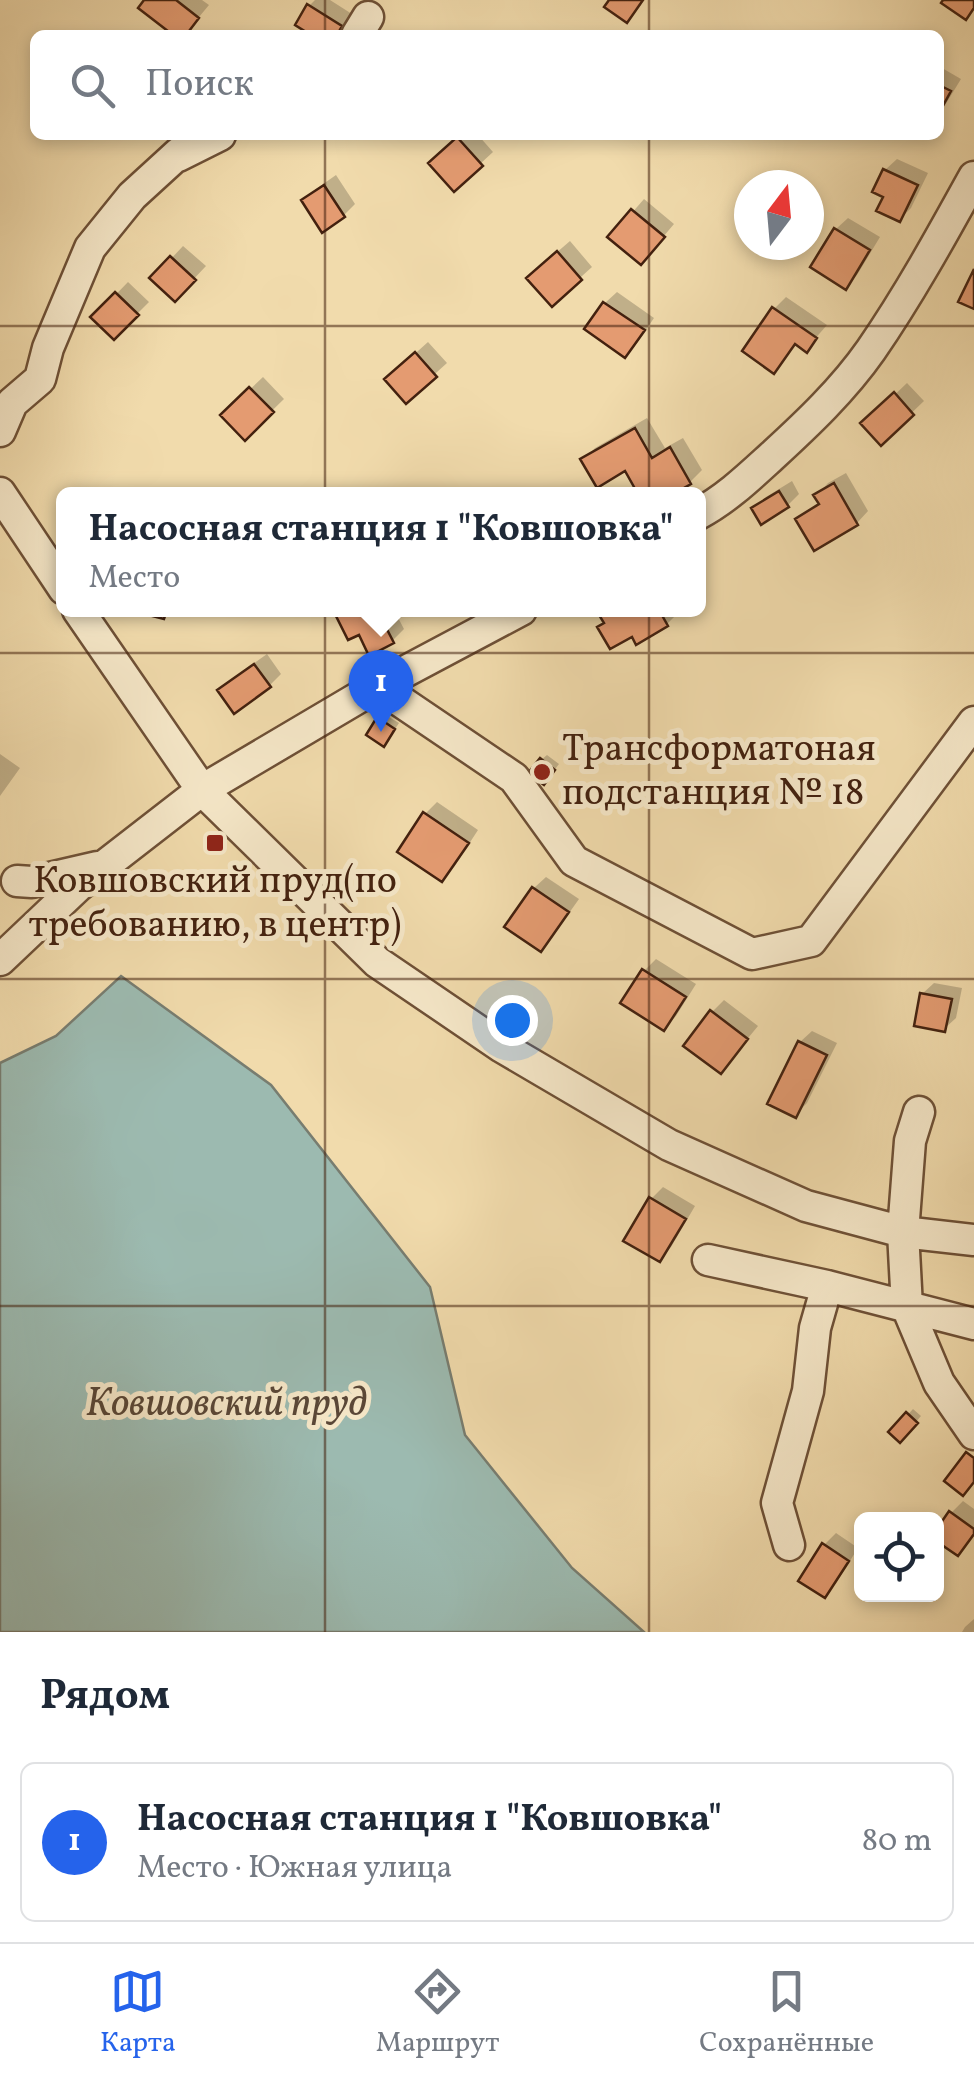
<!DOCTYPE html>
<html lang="ru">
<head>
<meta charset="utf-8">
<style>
  body { margin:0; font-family:Vollkorn,serif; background:#f2f2f3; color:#1f2937 }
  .controls { position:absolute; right:30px; bottom:30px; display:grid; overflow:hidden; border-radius:15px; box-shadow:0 5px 15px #0003 }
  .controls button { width:90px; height:90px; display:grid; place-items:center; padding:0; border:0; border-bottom:2px solid #e0e1e3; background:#fff; color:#1f2937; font:50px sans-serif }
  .compass { position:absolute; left:734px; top:170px; width:90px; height:90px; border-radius:50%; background:#fff; box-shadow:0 5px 15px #0003; rotate:16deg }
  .you { position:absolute; left:512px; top:1020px; width:35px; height:35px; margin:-25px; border:8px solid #fff; border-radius:50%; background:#1a73e8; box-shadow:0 0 0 15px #1a73e833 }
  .badge { display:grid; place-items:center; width:65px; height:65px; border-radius:50%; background:#2563eb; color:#fff; font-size:32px; font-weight:700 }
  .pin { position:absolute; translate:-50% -82px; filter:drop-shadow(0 2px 5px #0008) }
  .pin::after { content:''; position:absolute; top:52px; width:35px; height:30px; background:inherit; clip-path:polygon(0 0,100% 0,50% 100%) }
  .popup { position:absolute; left:56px; top:487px; width:650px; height:130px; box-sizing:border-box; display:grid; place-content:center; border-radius:15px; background:#fff; filter:drop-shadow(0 2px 8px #0005); font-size:32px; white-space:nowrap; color:#747a83 }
  .popup b { font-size:38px; color:#1f2937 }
  .popup::after { content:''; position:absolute; left:50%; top:100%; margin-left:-20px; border:20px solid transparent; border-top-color:#fff }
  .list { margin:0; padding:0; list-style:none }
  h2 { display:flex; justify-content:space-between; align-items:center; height:130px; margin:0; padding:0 40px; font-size:42px }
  h2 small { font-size:32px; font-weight:400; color:#747a83 }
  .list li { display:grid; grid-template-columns:65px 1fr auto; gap:30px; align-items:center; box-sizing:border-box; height:160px; margin:0 20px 20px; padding:0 20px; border:2px solid #e0e1e3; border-radius:15px }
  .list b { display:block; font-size:38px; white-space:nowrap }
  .list p { margin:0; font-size:32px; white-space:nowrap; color:#747a83 }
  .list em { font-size:32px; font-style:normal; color:#747a83 }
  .icon { flex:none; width:55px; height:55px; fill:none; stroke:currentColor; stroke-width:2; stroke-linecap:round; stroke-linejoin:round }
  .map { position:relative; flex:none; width:974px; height:1632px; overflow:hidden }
  .search { position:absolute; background:#fff; box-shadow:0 5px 15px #0003; left:30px; right:30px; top:30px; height:110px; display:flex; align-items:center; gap:25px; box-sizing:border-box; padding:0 35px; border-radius:15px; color:#747a83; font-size:38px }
  .sheet { height:310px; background:#fff }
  nav { display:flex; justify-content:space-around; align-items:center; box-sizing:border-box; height:140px; border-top:2px solid #e0e1e3; background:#fff; font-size:28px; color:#747a83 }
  nav a { display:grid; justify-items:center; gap:5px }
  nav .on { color:#2563eb }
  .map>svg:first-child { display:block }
  .water { fill:#9cbab0; stroke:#787d70; stroke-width:2.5 }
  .shadow { fill:#0003 }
  .building { fill:#e49b71; stroke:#43210f; stroke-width:2.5 }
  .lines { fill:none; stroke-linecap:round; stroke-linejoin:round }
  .minor-casing { stroke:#6e5036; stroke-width:35 }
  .minor { stroke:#f6e8c9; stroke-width:30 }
  .grid { fill:none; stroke:#43210f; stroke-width:2.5; stroke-opacity:0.55 }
  .poi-dot { fill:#8f2418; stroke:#f6e8c9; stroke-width:4 }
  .labels { text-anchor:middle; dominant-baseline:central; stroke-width:10; stroke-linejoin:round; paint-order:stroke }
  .poi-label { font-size:38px; fill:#43210f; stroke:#f6e8c9; text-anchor:start }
  .water-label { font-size:40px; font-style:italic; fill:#594737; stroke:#f6e8c9 }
</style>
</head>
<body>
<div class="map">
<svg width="974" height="1632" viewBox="0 0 974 1632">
  <rect width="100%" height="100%" fill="#f1dbac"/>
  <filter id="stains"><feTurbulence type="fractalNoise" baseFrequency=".002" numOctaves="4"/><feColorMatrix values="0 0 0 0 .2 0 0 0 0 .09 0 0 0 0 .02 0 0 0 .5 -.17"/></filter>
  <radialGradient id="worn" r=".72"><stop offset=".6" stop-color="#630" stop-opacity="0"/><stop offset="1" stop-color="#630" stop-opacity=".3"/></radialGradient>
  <path class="water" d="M121,976L271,1085L430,1287L465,1435L572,1568L644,1632H0V1063L56,1036Z"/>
  <path class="shadow" d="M147,0H202L209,5L184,35H177Z
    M315,0H330L352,14L337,35H316L309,6Z
    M942,68L961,79L939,115V71Z
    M461,135H478L493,152L454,188L443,151Z
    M897,159L928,173L911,208L900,219L886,196L885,170Z
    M336,175L355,204L344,215L304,200L316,189Z
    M644,199L674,224L652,250L611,237Z
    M848,218L880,237L857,275L846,286L836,229Z
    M570,241L592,267L552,303L541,266Z
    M183,246L206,266L175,299L153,278Z
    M128,282L149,302L114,337L94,317Z
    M617,292L654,318L637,343L625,355L588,329L605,303Z
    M786,297L827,325L806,349L797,343L774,370V309Z
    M428,342L447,363L406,400L399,368Z
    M263,377L284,399L245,437L223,415Z
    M907,383L924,401L881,442L864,424Z
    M647,418L665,448L683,438L702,470L690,482L668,494H641L626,468L583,460L595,448Z
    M846,473L868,511L857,523L798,519L820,501L817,495L828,483Z
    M792,481L799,494L788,505L754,509L766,497Z
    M343,610H394L404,629L392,641L360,632L338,614Z
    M599,610H677L678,613L667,624L633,633L606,622Z
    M267,654L281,674L269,686L220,690L232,679Z
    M384,714L399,723L389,738L379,719Z
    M0,754L20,768L0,796Z
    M547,755L559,764L549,777L541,760Z
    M437,802L478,830L454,867L442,879L425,814Z
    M546,877L579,899L552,937L541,949L508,926L534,888Z
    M656,959L696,984L676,1016L664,1028L644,971Z
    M934,983L962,988L956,1018L944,1029L922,994Z
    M724,1000L758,1026L721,1071L712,1012Z
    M812,1031L837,1043L807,1103L795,1115L800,1042Z
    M663,1187L695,1206L671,1247L659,1259L651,1199Z
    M913,1409L921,1416L900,1440L892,1432Z
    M963,1501L974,1509V1535L958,1552L951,1513Z
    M836,1533L858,1548L836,1583L824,1594V1545Z
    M974,1619V1632H962L965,1627Z"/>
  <path class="building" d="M144,0H176L199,18L186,35H173L138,8Z
    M609,0H643L627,23L604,7Z
    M943,0H974V8L966,20L941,3Z
    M307,4L342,26L337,35H311L295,25Z
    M939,85L951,91L939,113Z
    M457,137L483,166L454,192L428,163Z
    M883,169L918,185L900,222L876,211L883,197L872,192Z
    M324,185L345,217L322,233L301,200Z
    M631,209L665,237L641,265L607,237Z
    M834,228L870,250L846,290L810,267Z
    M557,251L582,280L552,307L526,278Z
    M170,256L196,280L175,302L149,278Z
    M974,269V309L958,302Z
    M115,292L139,315L114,340L90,317Z
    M603,302L645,330L625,358L584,329Z
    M772,307L817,338L807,353L795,344L774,374L742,351Z
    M415,352L437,377L406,404L384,379Z
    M249,387L274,412L245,441L220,415Z
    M894,392L914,415L881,446L860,423Z
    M635,428L652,458L670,447L691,484L673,494H638L625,471L597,488L580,459Z
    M834,483L858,525L814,551L795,519L819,504L813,495Z
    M779,491L789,507L761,525L751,508Z
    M129,610H167L164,619Z
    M344,610H377L394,643L369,656L359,635L348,640L335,614Z
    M596,610H659L668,626L636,645L632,637L610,649L597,627L604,623Z
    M254,664L271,687L234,714L217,690Z
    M377,717L395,729L384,747L366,735Z
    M540,758L555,770L544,785L528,773Z
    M423,812L469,843L442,882L397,852Z
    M532,887L569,912L541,952L504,927Z
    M642,969L686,997L664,1031L620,1003Z
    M920,993L952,999L945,1032L914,1026Z
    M710,1010L748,1039L721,1074L683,1046Z
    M798,1041L827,1055L796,1118L767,1104Z
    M649,1197L686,1219L660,1262L623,1241Z
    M906,1412L918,1423L900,1443L888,1432Z
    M966,1452L974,1458V1482L963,1496L944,1481Z
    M949,1511L974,1529V1534L958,1556L936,1541V1530Z
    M822,1543L849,1561L825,1598L798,1581Z"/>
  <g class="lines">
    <defs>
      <path id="minor" d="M357,35L368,17
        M178,156L220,135
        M0,431L12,403L40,379L48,348L90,248L132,196L179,153
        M0,493L64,589
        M698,514C726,499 748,478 771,457C807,424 843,390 871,350C909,295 942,235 974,177
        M78,610L202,790L377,962L502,1047L669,1145L806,1206L903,1232L974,1240
        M378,686L514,778L574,861L752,954L811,941L974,722
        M17,881L32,882L97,867
        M0,960L77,887L202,790L378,686L521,610
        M919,1112L910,1141L903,1232L907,1307L939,1383L974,1434
        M708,1260L827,1286L974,1324
        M789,1545L777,1503L808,1391L815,1328L827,1286"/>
    </defs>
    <use href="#minor" class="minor-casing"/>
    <use href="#minor" class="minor"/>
  </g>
  <path class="grid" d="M325,0V35M649,0V35M325,135V1632M649,135V1632M0,326H974M0,653H974M0,979H974M0,1306H974"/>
  <g class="poi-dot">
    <circle cx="542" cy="772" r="10"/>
    <rect x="205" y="833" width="20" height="20" rx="5"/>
  </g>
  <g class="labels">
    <g class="poi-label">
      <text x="562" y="750">Трансформатоная<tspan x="562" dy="44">подстанция № 18</tspan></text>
      <text x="215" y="882" text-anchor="middle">Ковшовский пруд(по<tspan x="215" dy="44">требованию, в центр)</tspan></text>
    </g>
    <g class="water-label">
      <text x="226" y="1405">Ковшовский пруд</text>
    </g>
  </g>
  <rect width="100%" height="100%" filter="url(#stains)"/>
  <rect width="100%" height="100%" fill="url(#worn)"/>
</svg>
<div class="controls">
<button><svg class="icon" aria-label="locate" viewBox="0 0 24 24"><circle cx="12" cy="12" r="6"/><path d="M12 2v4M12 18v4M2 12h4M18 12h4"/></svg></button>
</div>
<svg class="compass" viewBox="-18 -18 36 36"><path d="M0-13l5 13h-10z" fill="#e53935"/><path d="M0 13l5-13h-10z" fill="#747a83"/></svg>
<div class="you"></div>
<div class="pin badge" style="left:381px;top:732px">1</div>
<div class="popup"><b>Насосная станция 1 &quot;Ковшовка&quot;</b>Место</div>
<div class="search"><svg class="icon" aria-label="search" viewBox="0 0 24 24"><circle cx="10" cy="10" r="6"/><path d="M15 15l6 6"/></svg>Поиск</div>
</div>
<section class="sheet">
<h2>Рядом<small></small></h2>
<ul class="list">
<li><span class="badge">1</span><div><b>Насосная станция 1 &quot;Ковшовка&quot;</b><p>Место · Южная улица</p></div><em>80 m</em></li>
</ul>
</section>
<nav>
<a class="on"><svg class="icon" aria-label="map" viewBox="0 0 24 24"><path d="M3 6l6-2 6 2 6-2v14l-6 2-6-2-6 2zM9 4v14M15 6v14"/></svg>Карта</a>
<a><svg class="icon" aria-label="directions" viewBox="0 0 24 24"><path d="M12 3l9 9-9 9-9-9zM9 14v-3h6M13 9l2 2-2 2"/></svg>Маршрут</a>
<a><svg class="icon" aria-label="saved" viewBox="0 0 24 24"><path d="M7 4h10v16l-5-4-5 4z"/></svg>Сохранённые</a>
</nav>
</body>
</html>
